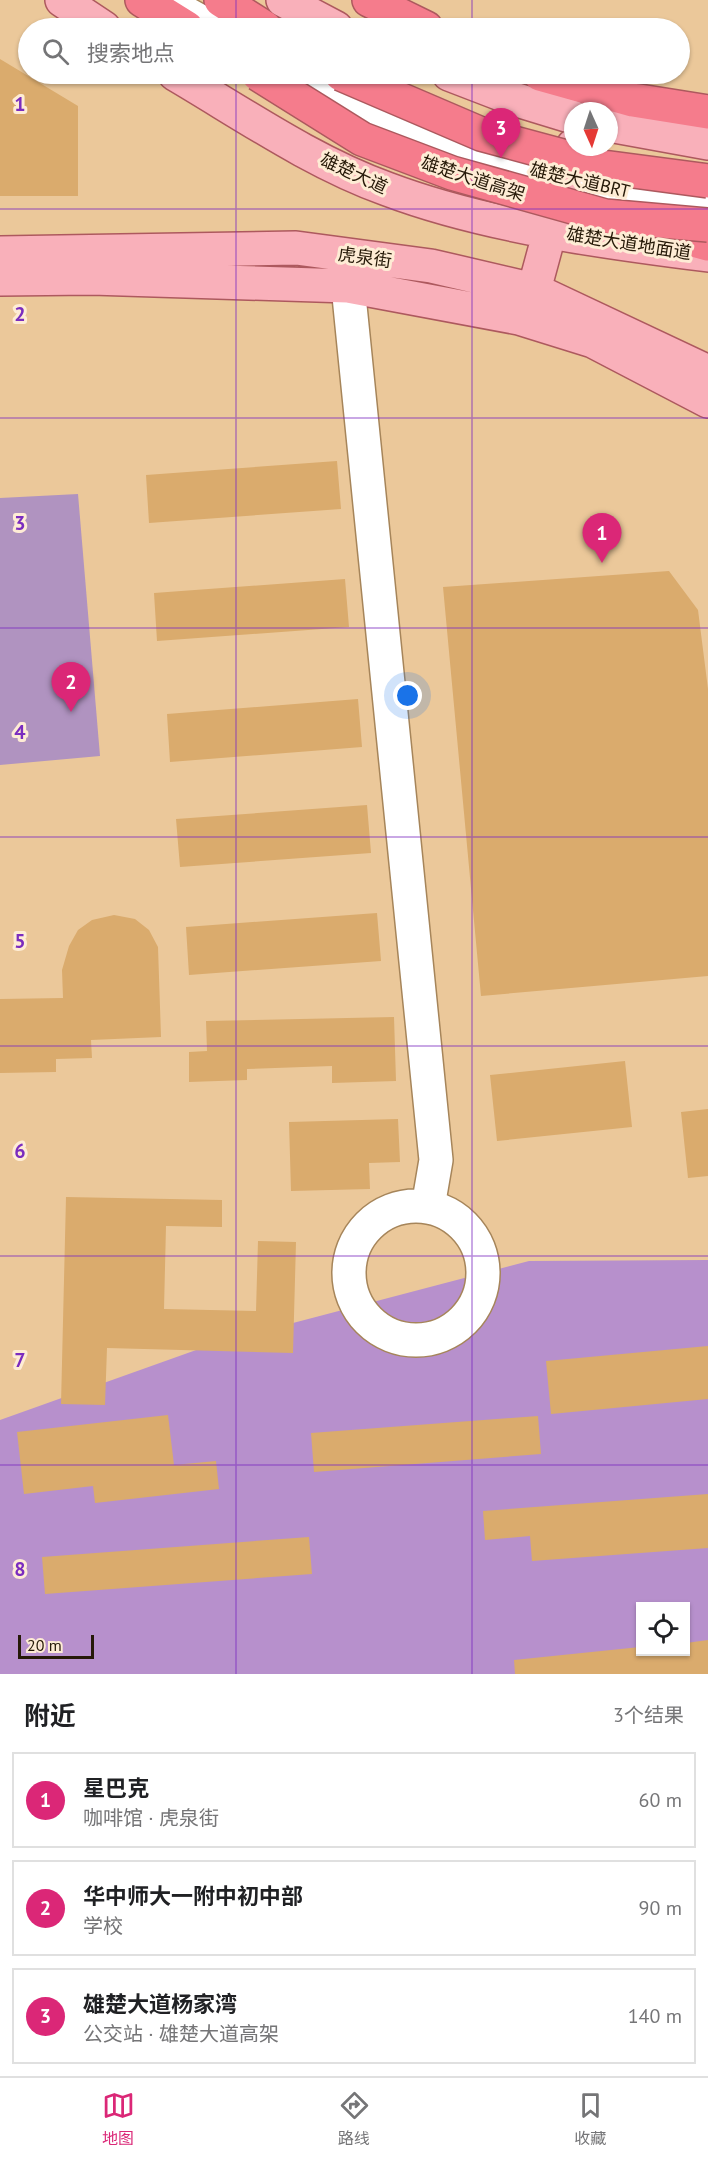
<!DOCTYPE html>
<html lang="zh">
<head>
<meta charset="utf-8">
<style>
  body { margin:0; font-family:"PT Sans","Noto Sans SC",sans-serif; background:#f2f2f2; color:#202124 }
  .controls { position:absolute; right:18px; bottom:18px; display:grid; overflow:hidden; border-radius:0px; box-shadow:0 2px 4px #0004 }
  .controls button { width:54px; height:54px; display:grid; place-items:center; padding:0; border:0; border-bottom:2px solid #e0e0e0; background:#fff; color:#202124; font:30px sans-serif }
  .compass { position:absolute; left:564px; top:102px; width:54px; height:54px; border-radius:50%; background:#fff; box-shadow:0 2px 4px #0004; rotate:177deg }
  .scale { position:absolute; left:18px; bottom:15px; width:76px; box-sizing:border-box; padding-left:6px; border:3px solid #261908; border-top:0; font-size:16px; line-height:21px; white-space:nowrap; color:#261908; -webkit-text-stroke:4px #feecd5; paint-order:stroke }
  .you { position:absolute; left:408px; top:696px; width:21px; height:21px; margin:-15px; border:4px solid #fff; border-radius:50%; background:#1a73e8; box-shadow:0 0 0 9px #1a73e833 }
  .badge { display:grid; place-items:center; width:39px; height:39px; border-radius:50%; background:#db2777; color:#fff; font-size:20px; font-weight:700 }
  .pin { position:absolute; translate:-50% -50px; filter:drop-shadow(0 2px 3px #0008) }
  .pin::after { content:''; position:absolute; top:32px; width:21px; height:18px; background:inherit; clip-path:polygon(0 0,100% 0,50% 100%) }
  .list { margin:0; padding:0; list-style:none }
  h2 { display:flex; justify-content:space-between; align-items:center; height:78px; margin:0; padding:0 24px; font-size:26px }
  h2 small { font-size:20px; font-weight:400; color:#757577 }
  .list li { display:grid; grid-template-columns:39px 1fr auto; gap:18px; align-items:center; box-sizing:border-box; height:96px; margin:0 12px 12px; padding:0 12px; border:2px solid #e0e0e0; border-radius:0px }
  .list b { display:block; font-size:22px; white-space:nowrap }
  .list p { margin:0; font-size:20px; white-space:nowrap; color:#757577 }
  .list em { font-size:20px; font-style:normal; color:#757577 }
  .icon { flex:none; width:33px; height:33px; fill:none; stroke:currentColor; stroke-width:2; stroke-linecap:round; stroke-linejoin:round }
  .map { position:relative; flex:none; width:708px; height:1674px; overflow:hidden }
  .search { position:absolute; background:#fff; box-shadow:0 2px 4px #0004; left:18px; right:18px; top:18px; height:66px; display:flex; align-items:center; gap:15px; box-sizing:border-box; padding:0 21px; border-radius:33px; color:#757577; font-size:22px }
  .sheet { height:402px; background:#fff }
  nav { display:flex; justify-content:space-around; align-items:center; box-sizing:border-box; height:84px; border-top:2px solid #e0e0e0; background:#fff; font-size:16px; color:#757577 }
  nav a { display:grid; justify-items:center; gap:3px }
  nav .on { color:#db2777 }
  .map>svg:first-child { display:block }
  .green { fill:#b093c0 }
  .forest { fill:#b790cc; fill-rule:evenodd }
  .building { fill:#daab6d }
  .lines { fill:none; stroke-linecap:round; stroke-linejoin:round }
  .minor-casing { stroke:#a6855a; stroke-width:36 }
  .major-casing { stroke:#ad595e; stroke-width:36 }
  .highway-casing { stroke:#ad595e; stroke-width:36 }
  .minor { stroke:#fff; stroke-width:33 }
  .major { stroke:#f9b0ba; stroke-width:33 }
  .highway { stroke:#f57c8c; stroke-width:33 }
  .highway-bridge-casing { stroke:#ad595e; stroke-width:36; stroke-linecap:butt }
  .highway-bridge { stroke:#f57c8c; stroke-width:33 }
  .grid { fill:none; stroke:#7b2cbf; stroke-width:1.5; stroke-opacity:0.55 }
  .labels { text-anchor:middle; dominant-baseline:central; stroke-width:6; stroke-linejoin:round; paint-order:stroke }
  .street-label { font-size:18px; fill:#261908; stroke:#feecd5 }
  .grid-label { font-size:20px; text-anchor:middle; font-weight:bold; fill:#7b2cbf; stroke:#feecd5; stroke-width:6; stroke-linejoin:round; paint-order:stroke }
</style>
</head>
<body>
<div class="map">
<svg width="708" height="1674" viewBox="0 0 708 1674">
  <rect width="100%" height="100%" fill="#ebc89a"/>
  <path class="green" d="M78,494L100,756L0,765V498Z"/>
  <path class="forest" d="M708,1260V1674H0V1420L213,1344L529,1261ZM640,1606H686V1652H640Z"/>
  <path class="building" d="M0,59L78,106V196H0Z
    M337,461L341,509L149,523L146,475Z
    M669,571L698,610L708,689V976L481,996L443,587Z
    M345,579L349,627L157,641L154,593Z
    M358,699L362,747L170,762L167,714Z
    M367,805L371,853L180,867L176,819Z
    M377,913L381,961L189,975L186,927Z
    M114,915L135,919L149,930L158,947L161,1037L91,1040L92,1058L56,1059V1072L0,1073V999L63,998L62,970L69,946L78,930L92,920Z
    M394,1017L396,1081L332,1083V1066L247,1069V1080L189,1082V1052L207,1051L206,1021Z
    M625,1061L632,1127L497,1141L490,1075Z
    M708,1109V1176L688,1178L681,1112Z
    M398,1119L400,1162L369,1163L370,1189L291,1191L289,1122Z
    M66,1197L222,1200V1227L166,1226L164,1309L256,1311L258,1241L296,1242L293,1353L107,1348L105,1405L61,1404Z
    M708,1346V1399L551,1414L546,1361Z
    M168,1415L174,1465L216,1461L219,1489L95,1503L93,1486L24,1494L17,1432Z
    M538,1416L541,1454L314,1472L311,1433Z
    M708,1494V1548L532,1561L530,1536L485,1540L483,1511Z
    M309,1537L312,1574L45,1594L42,1557Z
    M708,1640V1674H515L514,1660L640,1647V1652H686V1643Z"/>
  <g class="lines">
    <defs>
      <path id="minor" d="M164,1L212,28
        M291,74L339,101L459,151L607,190L708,202
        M348,286L436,1160L428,1207
        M349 1273a67 67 0 1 1 134 0a67 67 0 1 1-134 0Z"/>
      <path id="major" d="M62,0L104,28
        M283,0L336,28
        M175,74C243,114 312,162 387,189C485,226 604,242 708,255
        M449,74L514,99L573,117
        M609,125L708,143
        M0,253L296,248L431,266L534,290L708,372
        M0,279L92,278L348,286L519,318L593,341L708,401
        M534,290L573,146"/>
      <path id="highway" d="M142,0L187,28
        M221,0L265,28
        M369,0L426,28
        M540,74L633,100L708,112
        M653,229L708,244"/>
    </defs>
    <use href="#minor" class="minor-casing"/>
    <use href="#major" class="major-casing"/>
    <use href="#highway" class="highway-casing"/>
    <use href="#minor" class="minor"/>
    <use href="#major" class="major"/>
    <use href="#highway" class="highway"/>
    <defs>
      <path id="highway-bridge" d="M258,74L362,139L452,173L605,216L708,225
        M341,74L481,134L603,167L708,181"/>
    </defs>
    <use href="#highway-bridge" class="highway-bridge-casing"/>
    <use href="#highway-bridge" class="highway-bridge"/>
  </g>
  <path class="grid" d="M236,0V28M472,0V28M236,74V1674M472,74V1674M0,209H708M0,418H708M0,628H708M0,837H708M0,1046H708M0,1256H708M0,1465H708"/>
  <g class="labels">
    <g class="street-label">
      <text transform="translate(354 173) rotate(25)">雄楚大道</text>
      <text transform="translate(473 178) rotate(18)">雄楚大道高架</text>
      <text transform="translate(580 180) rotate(13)">雄楚大道BRT</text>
      <text transform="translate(629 243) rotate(9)">雄楚大道地面道</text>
      <text transform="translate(365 257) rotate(8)">虎泉街</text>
    </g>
  </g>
  <g class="grid-label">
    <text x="20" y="111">1</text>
    <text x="20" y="321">2</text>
    <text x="20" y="530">3</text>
    <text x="20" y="739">4</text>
    <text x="20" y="948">5</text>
    <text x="20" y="1158">6</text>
    <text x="20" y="1367">7</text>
    <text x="20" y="1576">8</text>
  </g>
</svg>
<div class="controls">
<button><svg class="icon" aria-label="locate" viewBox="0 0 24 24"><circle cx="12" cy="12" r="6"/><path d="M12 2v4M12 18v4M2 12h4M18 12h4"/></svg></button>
</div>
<svg class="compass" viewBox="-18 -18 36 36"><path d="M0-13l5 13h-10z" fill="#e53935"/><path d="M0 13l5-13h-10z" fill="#757577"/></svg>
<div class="scale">20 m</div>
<div class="you"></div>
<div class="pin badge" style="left:602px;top:563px">1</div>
<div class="pin badge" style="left:71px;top:712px">2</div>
<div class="pin badge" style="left:501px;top:158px">3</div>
<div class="search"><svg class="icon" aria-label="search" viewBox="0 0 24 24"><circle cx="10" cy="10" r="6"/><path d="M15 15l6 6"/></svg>搜索地点</div>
</div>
<section class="sheet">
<h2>附近<small>3个结果</small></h2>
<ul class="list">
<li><span class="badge">1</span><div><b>星巴克</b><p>咖啡馆 · 虎泉街</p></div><em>60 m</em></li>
<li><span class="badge">2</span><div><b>华中师大一附中初中部</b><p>学校</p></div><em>90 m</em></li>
<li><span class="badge">3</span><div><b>雄楚大道杨家湾</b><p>公交站 · 雄楚大道高架</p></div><em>140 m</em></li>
</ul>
</section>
<nav>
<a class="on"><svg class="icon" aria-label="map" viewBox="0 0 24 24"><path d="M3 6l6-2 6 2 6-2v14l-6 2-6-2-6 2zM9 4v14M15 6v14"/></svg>地图</a>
<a><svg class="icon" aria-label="directions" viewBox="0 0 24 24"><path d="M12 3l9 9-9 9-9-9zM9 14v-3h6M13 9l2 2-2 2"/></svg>路线</a>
<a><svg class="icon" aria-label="saved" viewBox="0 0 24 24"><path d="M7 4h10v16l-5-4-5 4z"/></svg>收藏</a>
</nav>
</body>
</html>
